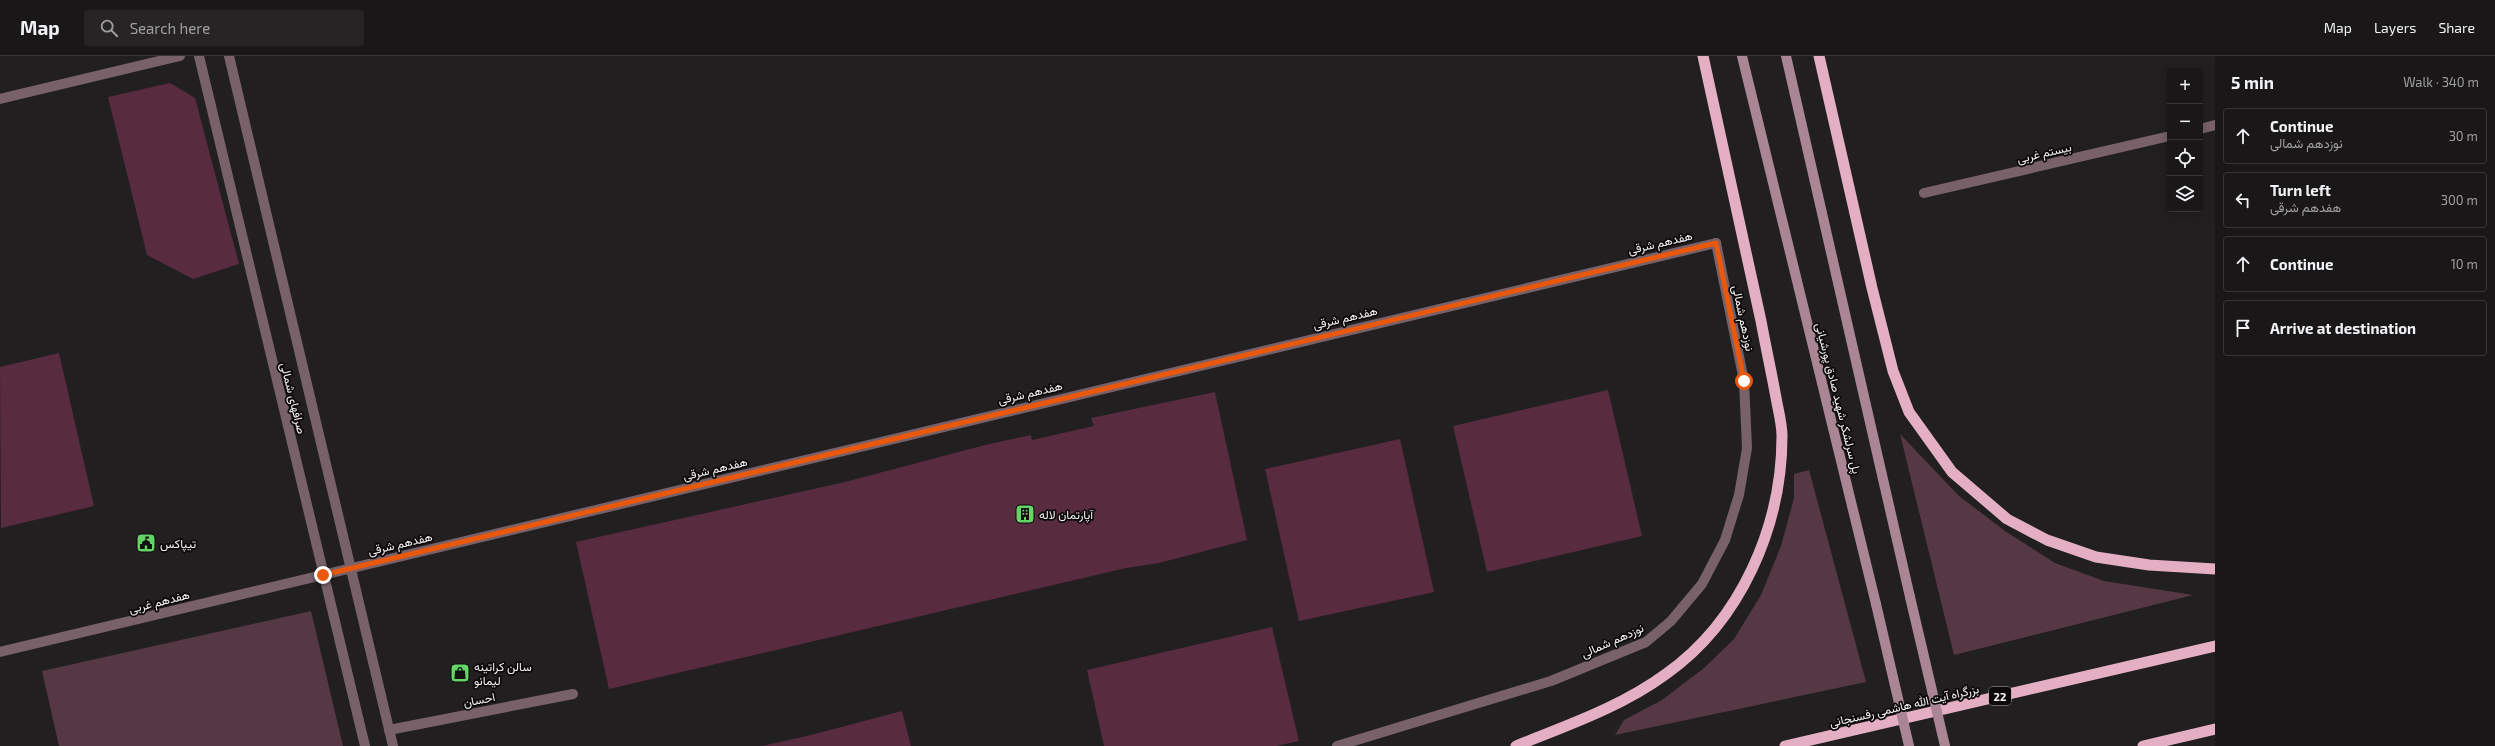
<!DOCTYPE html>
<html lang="en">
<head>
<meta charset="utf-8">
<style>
  body { margin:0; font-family:"Exo 2",Vazirmatn,sans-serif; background:#272425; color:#f1f3f6 }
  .controls { position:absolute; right:12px; top:12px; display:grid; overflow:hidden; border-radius:4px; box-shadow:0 2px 10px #0003 }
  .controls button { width:36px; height:36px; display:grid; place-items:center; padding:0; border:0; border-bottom:1px solid #383637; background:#1a1718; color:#f1f3f6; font:20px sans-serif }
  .stop { position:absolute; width:12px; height:12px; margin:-9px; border:3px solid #ea580c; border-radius:50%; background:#fff }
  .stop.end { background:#ea580c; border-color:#fff; box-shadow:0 1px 4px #0008 }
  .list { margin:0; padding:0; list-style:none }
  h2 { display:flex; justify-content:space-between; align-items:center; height:52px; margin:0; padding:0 16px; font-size:17px }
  h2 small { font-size:13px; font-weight:400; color:#9f9fa2 }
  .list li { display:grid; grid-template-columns:26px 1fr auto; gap:12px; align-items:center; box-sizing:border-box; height:56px; margin:0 8px 8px; padding:0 8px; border:1px solid #383637; border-radius:4px }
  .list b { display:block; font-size:15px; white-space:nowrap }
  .list p { margin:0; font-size:13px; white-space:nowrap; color:#9f9fa2 }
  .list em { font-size:13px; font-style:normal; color:#9f9fa2 }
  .icon { flex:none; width:22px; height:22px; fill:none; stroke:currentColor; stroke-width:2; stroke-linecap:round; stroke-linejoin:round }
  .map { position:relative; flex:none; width:2215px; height:690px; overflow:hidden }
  header { display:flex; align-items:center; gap:24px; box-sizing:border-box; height:56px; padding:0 20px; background:#1a1718; border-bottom:1px solid #383637 }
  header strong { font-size:19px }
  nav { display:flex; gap:22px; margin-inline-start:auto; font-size:14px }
  .search { width:280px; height:36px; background:#272425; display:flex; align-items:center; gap:10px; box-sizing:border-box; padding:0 14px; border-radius:4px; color:#9f9fa2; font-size:15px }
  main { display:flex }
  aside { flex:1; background:#1a1718 }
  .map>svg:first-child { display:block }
  .green { fill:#563844 }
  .building { fill:#592b3f }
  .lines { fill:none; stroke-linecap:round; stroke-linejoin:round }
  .minor { stroke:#786169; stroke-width:10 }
  .tertiary { stroke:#786169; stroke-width:10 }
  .secondary { stroke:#aa8593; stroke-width:10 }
  .trunk { stroke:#e4aec3; stroke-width:11 }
  .secondary-bridge { stroke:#aa8593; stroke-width:10 }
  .route { stroke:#ea580c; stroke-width:5 }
  .labels { text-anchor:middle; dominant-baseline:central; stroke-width:3.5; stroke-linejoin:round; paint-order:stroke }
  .shield { fill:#0b090a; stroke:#aeacad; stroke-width:1 }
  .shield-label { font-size:11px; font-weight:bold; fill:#f4f2f3 }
  .street-label { font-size:12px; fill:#f4f2f3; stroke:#0b090a }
  .poi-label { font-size:12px; fill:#f4f2f3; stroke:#0b090a; text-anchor:start }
</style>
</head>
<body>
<header>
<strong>Map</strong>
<div class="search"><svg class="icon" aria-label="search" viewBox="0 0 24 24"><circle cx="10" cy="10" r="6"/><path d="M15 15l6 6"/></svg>Search here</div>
<nav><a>Map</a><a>Layers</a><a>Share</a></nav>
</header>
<main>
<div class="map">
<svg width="2215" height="690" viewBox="0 0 2215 690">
  <rect width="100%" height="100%" fill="#221f20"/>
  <path class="green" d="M1900,378L1959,440L2005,475L2055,507L2104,525L2193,539L1954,599Z
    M1809,414L1866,626L1615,679L1624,664L1662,644L1704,612L1734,583L1761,539L1781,490L1794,442V418Z
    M311,555L343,690H59L42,615Z"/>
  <path class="building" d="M170,27L195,42L239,208L193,223L147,199L108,41Z
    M59,297L94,450L1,472L0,311Z
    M1608,334L1642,480L1487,516L1453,370Z
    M1215,336L1247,484L1159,507L1126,512L609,633L576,486L845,426L985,389L1031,379L1032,384L1094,370L1091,362Z
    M1400,383L1434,536L1299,565L1265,413Z
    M1272,571L1299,685L1276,690H1104L1087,614Z
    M902,655L911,690H762L811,679Z"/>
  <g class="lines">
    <path class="minor" d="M0,43L180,0
      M2200,73L2215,69
      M1924,137L2170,80
      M0,596L1716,187
      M389,674L573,638"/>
    <path class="tertiary" d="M199,0L365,690
      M229,0L393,690
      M1337,690L1551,625L1646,586L1671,565L1702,528L1725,484L1739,439L1747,392L1744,325L1716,187"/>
    <path class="secondary" d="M1742,0L1876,548
      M1786,0L1910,541"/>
    <path class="trunk" d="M1819,0L1872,232L1893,315L1909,356L1952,416L2007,463L2047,484L2096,501L2149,509L2215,513
      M1516,690C1568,669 1621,651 1666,618C1741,565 1782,470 1782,380C1782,369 1779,357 1777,347C1772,319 1766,292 1761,265C1742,176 1722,88 1703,0
      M1785,690L2215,590
      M2143,690L2215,673"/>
    <path class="secondary-bridge" d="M1910,541L1945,690
      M1876,548L1909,690"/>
  </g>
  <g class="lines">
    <path class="route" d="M323,519L1716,187L1744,325"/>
  </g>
  <defs>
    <symbol id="building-square" viewBox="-11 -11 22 22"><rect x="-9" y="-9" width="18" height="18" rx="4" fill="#65d467" stroke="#0b090a"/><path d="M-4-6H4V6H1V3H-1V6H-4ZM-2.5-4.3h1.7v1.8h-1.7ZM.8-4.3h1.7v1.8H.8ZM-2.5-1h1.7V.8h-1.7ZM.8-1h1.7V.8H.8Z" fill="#111"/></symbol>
    <symbol id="civic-square" viewBox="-11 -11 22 22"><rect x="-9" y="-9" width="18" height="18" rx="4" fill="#65d467" stroke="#0b090a"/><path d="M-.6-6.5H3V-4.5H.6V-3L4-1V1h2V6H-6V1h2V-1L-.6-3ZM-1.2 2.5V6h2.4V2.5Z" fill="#111"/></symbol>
    <symbol id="shop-square" viewBox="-11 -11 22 22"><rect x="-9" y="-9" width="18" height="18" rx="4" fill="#65d467" stroke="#0b090a"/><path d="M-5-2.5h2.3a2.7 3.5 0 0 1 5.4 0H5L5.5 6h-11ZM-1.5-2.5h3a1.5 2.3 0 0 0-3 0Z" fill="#111"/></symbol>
  </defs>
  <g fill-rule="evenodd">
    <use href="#building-square" x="1014" y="447" width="22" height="22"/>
    <use href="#civic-square" x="135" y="476" width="22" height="22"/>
    <use href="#shop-square" x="449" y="606" width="22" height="22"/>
  </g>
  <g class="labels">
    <rect class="shield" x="1989" y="631" width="22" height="18" rx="3"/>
    <g class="shield-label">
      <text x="2000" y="640">22</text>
    </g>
    <g class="street-label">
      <text transform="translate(2044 96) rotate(-13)">بیستم غربی</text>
      <text transform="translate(1660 186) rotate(-13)">هفدهم شرقی</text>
      <text transform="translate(1345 261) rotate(-13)">هفدهم شرقی</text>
      <text transform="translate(1744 262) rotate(78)">نوزدهم شمالی</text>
      <text transform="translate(1030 336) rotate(-13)">هفدهم شرقی</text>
      <text transform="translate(294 342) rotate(76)">صرافهای شمالی</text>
      <text transform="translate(1839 342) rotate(76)">پل سرلشکر شهید صادق پورشیانی</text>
      <text transform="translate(715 412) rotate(-13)">هفدهم شرقی</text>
      <text transform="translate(400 487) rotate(-13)">هفدهم شرقی</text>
      <text transform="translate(159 545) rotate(-14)">هفدهم غربی</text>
      <text transform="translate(1612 584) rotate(-24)">نوزدهم شمالی</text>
      <text transform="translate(479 643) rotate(-11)">احسان</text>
      <text transform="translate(1904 649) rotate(-13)">بزرگراه آیت الله هاشمی رفسنجانی</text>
    </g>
    <g class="poi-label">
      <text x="1039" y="458">آپارتمان لاله</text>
      <text x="160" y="487">تیپاکس</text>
      <text x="474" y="610">سالن کراتینه<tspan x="474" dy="14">لیمانو</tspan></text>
    </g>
  </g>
</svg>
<div class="controls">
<button>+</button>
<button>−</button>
<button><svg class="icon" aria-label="locate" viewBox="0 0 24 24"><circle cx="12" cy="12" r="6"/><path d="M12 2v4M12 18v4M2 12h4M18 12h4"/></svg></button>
<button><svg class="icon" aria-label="layers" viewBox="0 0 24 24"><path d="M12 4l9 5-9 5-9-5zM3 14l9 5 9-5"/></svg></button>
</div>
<div class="stop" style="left:1744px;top:325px"></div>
<div class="stop end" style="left:323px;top:519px"></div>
</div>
<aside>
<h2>5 min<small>Walk · 340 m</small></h2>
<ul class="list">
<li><svg class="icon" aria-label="ahead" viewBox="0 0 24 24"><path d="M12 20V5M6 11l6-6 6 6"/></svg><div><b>Continue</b><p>نوزدهم شمالی</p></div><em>30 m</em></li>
<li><svg class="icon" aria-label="left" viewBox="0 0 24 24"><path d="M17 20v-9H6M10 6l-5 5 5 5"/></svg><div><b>Turn left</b><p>هفدهم شرقی</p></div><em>300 m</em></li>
<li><svg class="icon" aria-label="ahead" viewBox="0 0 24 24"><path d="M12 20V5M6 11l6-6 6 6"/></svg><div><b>Continue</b></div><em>10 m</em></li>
<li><svg class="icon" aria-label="arrive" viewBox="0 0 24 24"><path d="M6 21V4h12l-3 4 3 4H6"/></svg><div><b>Arrive at destination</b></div></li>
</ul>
</aside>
</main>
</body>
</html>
